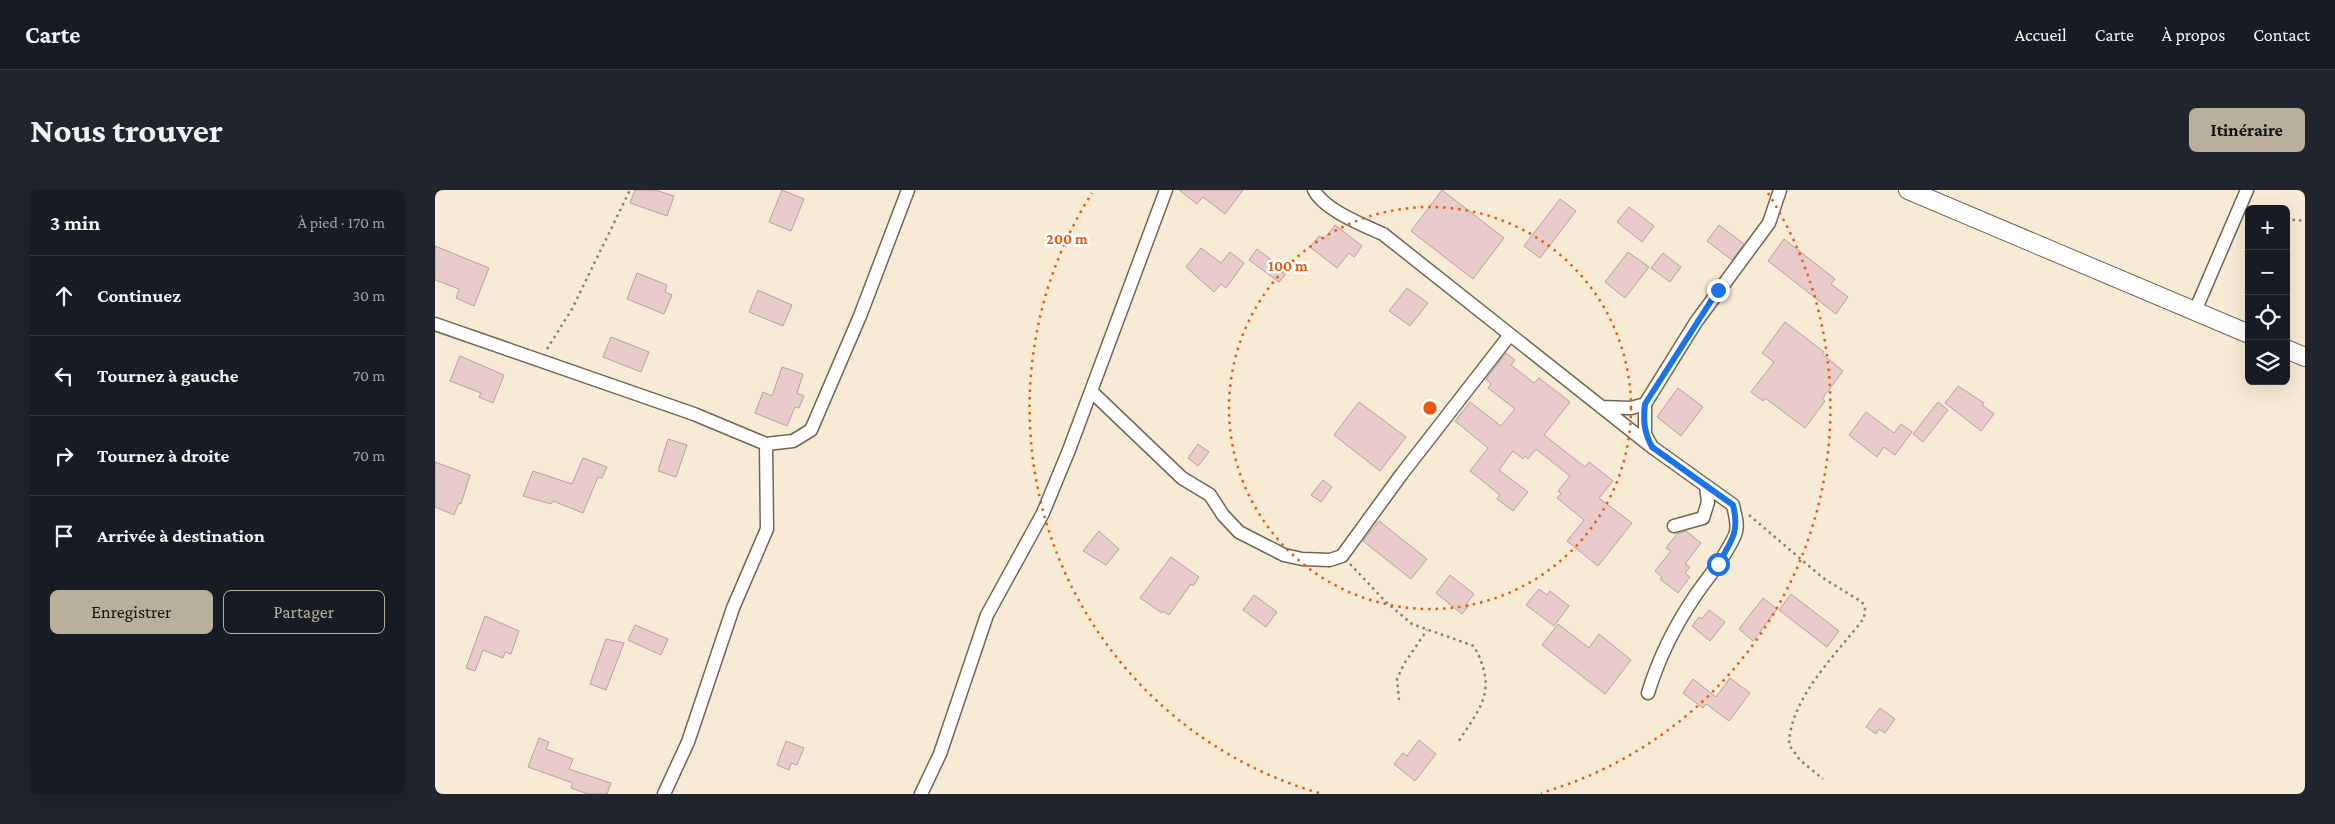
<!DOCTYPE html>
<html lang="fr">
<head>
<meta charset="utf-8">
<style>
  body { margin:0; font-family:"Crimson Pro",serif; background:#20242c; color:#f1f3f6 }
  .controls { position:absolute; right:15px; top:15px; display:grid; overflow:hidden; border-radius:8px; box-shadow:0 5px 20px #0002 }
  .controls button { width:45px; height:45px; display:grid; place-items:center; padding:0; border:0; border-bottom:1px solid #363941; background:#171b24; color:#f1f3f6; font:25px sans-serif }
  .stop { position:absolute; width:15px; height:15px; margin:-11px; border:4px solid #1a73e8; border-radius:50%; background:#fff }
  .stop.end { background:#1a73e8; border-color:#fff; box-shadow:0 1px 5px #0008 }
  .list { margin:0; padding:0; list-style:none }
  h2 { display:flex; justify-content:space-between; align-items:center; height:65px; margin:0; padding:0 20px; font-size:21px }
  h2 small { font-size:16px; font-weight:400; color:#9ea1a6 }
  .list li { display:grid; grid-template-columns:32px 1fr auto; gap:15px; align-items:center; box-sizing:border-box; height:80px; padding:0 20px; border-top:1px solid #363941 }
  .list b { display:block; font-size:19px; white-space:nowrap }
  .list em { font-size:16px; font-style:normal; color:#9ea1a6 }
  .actions { display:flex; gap:10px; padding:15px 20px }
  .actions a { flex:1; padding:11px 0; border:1px solid #b9b09c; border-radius:8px; text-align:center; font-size:18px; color:#b9b09c }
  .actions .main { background:#b9b09c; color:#111 }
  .icon { flex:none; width:28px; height:28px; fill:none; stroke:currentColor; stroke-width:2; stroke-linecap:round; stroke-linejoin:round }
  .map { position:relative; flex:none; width:1870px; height:604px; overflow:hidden; border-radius:8px }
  header { display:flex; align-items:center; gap:30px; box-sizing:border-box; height:70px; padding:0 25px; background:#171b24; border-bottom:1px solid #363941 }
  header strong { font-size:24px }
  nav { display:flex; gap:28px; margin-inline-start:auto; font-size:18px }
  .intro { display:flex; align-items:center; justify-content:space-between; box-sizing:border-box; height:120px; padding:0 30px }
  h1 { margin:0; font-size:35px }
  .button { padding:12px 22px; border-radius:8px; background:#b9b09c; color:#111; font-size:18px; font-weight:700 }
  main { display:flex; gap:30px; padding:0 30px }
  aside { flex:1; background:#171b24; border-radius:8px; box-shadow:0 5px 20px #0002 }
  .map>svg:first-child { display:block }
  .building { fill:#e8cbca; stroke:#b99e9d }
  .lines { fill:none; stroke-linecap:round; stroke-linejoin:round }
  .street-casing { stroke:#726654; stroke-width:15 }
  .secondary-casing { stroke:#726654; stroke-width:20 }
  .path { stroke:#887f71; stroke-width:2.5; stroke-dasharray:2.5 4; stroke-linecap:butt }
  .street { stroke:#fff; stroke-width:12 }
  .secondary { stroke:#fff; stroke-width:18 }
  .route { stroke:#1a73e8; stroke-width:6 }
  .ring { fill:none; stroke:#e8590c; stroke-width:2.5; stroke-dasharray:2.5 5 }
  .centre { fill:#e8590c; stroke:#fff; stroke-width:2.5 }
  .ring-label { font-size:15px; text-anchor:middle; font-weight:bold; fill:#e8590c; stroke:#fff; stroke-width:5; stroke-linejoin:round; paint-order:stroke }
</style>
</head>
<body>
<header>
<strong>Carte</strong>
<nav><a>Accueil</a><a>Carte</a><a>À propos</a><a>Contact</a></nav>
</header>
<div class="intro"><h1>Nous trouver</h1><a class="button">Itinéraire</a></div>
<main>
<aside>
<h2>3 min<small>À pied · 170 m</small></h2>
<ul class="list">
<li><svg class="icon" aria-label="ahead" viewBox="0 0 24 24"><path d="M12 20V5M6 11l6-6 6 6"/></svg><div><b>Continuez</b></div><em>30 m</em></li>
<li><svg class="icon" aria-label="left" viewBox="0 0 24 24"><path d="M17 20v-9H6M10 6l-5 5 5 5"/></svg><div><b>Tournez à gauche</b></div><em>70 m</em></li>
<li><svg class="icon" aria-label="right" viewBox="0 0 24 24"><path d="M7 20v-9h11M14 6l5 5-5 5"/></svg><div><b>Tournez à droite</b></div><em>70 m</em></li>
<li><svg class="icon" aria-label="arrive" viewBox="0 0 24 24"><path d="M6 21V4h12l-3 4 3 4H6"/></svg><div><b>Arrivée à destination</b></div></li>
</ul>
<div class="actions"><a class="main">Enregistrer</a><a>Partager</a></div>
</aside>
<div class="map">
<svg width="1870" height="604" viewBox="0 0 1870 604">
  <rect width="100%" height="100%" fill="#f8ebd5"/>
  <path class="building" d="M200,0H220L239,6L232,26L195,13Z
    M347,0L369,9L356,41L334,32Z
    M744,0H808L790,24L768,7L762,14Z
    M1007,0L1069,48L1038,89L976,41Z
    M1125,9L1141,21L1105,68L1089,56Z
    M1194,17L1219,36L1207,52L1182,32Z
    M900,35L927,56L919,67L914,63L902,78L875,57L884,46L889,49Z
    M1284,35L1309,54L1297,70L1272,51Z
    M1349,49L1400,89L1396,94L1413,107L1401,124L1333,71Z
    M0,56L54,78L39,116L21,108L24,99L0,90Z
    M766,58L786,73L795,62L809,73L791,98L786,94L779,102L751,77Z
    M822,59L852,82L844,92L814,70Z
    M1193,62L1214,77L1190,108L1170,92Z
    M1228,63L1246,77L1235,92L1216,78Z
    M202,83L232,95L230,102L237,105L229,124L192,109Z
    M972,98L993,113L975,136L954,121Z
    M323,100L357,115L348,136L314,122Z
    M1350,132L1389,162L1387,164L1408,181L1387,209L1390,211L1370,238L1330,208L1328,211L1316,202L1339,172L1327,163Z
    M176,147L214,162L206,182L168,167Z
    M1071,163L1080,170L1076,175L1099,193L1104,188L1135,212L1109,245L1150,277L1154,272L1178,291L1164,308L1197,333L1163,376L1132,351L1149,330L1122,308L1126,304L1123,301L1135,286L1101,259L1093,269L1090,266L1088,269L1078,261L1064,280L1093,302L1078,321L1062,309L1065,305L1035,281L1053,258L1020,231L1035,212L1066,236L1080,219L1053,198L1056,194L1051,189Z
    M25,166L69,185L58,213L44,207L46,203L15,191Z
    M347,177L368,184L362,203L369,206L364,218L360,217L352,236L320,223L328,202L337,206Z
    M1523,196L1549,213L1547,215L1559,224L1546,241L1510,213Z
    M1243,198L1268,217L1246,246L1222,227Z
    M924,212L971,247L945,281L899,245Z
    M1503,212L1513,220L1488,252L1478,244Z
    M1431,222L1459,243L1466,234L1477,242L1460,265L1449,257L1442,267L1414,245Z
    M233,249L252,255L241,287L223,281Z
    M763,254L774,262L763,276L753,268Z
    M148,268L172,277L167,288L163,287L148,323L118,311L116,314L88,306L98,281L137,294Z
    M0,272L35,285L26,314L24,313L19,325L0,317Z
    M888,290L897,297L886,312L876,305Z
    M944,331L992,369L976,389L928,351Z
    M664,341L684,359L671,375L648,361Z
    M1251,341L1266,353L1250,374L1255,377L1250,383L1255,387L1243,403L1225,389L1227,387L1220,381L1236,361L1231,358L1242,344Z
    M736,367L764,387L758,396L756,394L734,425L728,421L727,423L705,408Z
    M1015,385L1039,404L1031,414L1034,415L1027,424L1001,403Z
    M1104,399L1112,405L1115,401L1134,416L1119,436L1091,415Z
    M1356,404L1404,441L1392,457L1344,420Z
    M819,405L842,422L831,437L808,420Z
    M1328,408L1342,419L1318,451L1304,439Z
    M1274,420L1290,432L1275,451L1257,436L1264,427L1267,429Z
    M50,426L84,441L76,464L70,462L68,468L48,460L40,481L31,478Z
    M1123,434L1154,458L1164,444L1196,470L1170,504L1107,455Z
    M200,435L233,449L226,465L193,450Z
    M171,449L189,453L171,500L155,494Z
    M1295,488L1315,503L1294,531L1271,514L1268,518L1248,503L1258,489L1281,507Z
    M1445,518L1460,529L1450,543L1444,539L1441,544L1431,537Z
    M104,548L114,552L111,559L138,569L134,579L176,593L172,604H153L136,598L138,593L93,577Z
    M984,550L1001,564L980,591L959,574L968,563L972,566Z
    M351,551L369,558L362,575L356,573L354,580L342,575Z"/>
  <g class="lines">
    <defs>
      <path id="street" d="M879,0C889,20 928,35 948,44L1217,257L1298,315C1300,325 1304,336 1300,345C1290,368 1273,387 1260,406C1239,437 1224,467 1213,503
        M1760,121L1812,0
        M0,134L259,224L331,254L358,251L376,240L425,126L473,0
        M657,202L747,288L775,305L788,325L804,342L849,365L867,369L895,370L907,366L966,285L1074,146
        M1166,217L1196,218L1210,214
        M1216,255L1210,244V214L1261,132L1334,33L1345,0
        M1239,336L1268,328L1273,312L1271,296
        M229,604L253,552L298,418L332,339L331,254
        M486,604L505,564L552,425L608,323L634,260L731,0"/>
      <path id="secondary" d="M1473,0L1814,144
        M1851,159L1870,167"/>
    </defs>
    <use href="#street" class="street-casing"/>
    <use href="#secondary" class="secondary-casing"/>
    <path class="path" d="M1851,29L1870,31
      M112,159L137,119L195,0
      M1314,325L1388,388L1427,412L1430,418L1429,428C1402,464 1355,507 1354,555L1365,570L1388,589
      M915,374L951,412L977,434L1039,456C1062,500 1048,514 1023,552
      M964,510L962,489L969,474L992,440"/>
    <use href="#street" class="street"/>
    <use href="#secondary" class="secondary"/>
  </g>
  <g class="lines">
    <path class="route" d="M1283,374C1296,352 1305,342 1298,315L1217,257C1209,242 1208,230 1210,214L1283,100"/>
  </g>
  <g class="ring">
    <circle cx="995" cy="218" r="201"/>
    <path d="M884 603A401 401 0 0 1 657 3M1333 3A401 401 0 0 1 1106 603"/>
  </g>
  <circle cx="995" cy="218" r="8" class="centre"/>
  <g class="ring-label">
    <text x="632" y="54">200 m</text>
    <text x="853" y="81">100 m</text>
  </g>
</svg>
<div class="controls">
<button>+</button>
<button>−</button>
<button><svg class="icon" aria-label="locate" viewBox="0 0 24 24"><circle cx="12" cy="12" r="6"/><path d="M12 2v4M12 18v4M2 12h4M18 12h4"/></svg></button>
<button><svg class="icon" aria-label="layers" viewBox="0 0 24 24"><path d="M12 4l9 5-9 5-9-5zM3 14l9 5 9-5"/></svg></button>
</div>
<div class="stop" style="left:1283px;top:374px"></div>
<div class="stop end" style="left:1283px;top:100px"></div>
</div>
</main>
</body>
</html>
